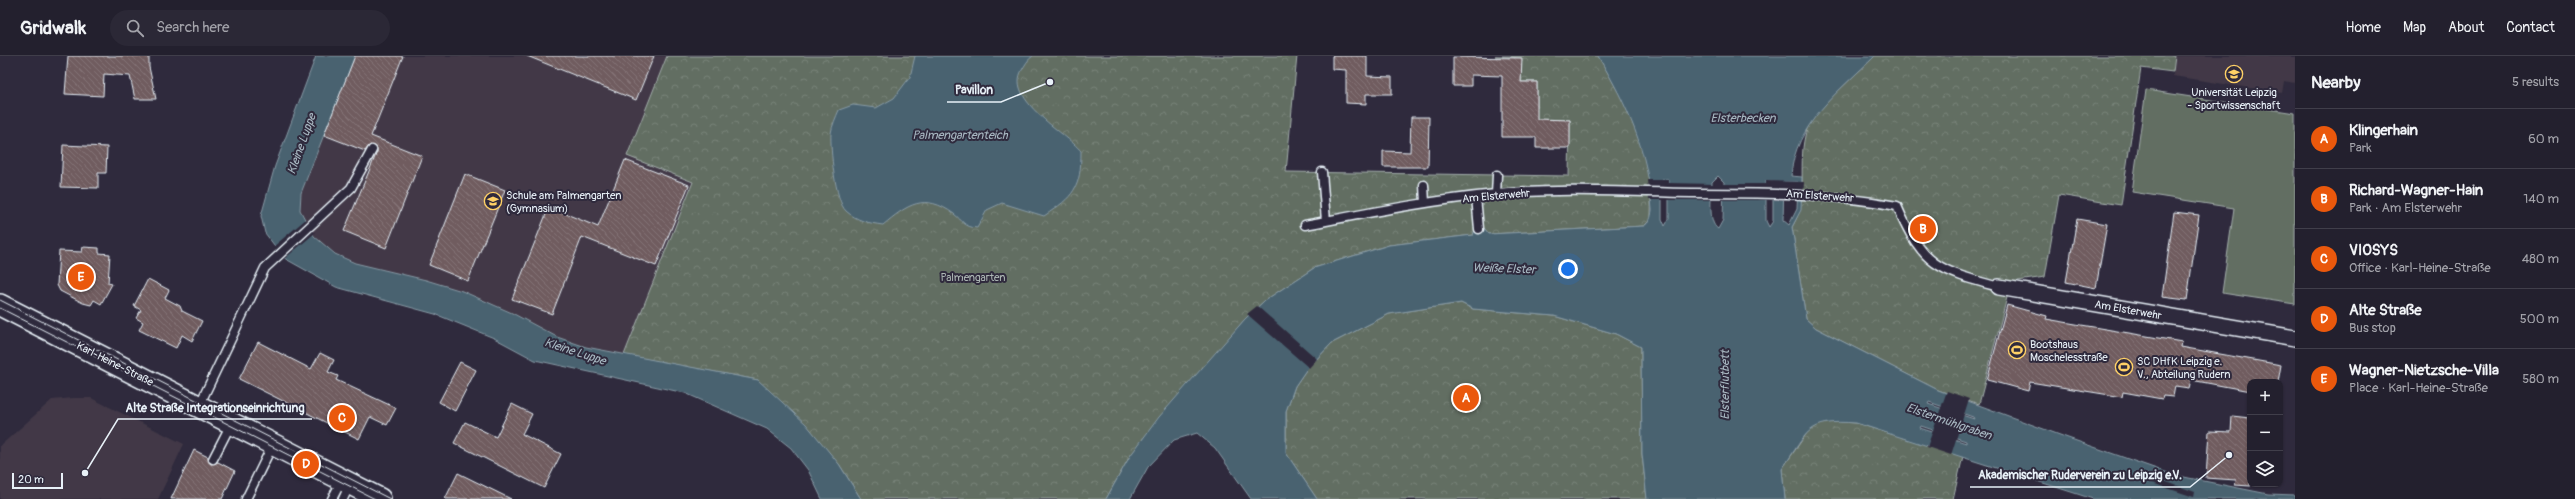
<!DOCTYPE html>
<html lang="en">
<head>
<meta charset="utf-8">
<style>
  body { margin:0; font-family:Pangolin,sans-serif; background:#2b2836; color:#f1f3f6 }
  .controls { position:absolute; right:12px; bottom:12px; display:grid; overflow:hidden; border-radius:8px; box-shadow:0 1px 3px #0004 }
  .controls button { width:36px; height:36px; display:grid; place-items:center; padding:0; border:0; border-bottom:1px solid #403e4a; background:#23202e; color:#f1f3f6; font:20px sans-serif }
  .scale { position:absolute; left:12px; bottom:10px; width:51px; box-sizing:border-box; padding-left:4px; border:2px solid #e8f1f8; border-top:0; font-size:11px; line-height:14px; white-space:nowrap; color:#e8f1f8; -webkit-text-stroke:3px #2f2a3d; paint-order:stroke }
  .you { position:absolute; left:1568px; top:213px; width:14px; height:14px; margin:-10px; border:3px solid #fff; border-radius:50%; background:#1a73e8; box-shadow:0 0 0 6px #1a73e833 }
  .badge { display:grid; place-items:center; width:26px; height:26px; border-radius:50%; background:#ea580c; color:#fff; font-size:13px; font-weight:700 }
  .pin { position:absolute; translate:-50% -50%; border:2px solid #fff; box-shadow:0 1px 4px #0006 }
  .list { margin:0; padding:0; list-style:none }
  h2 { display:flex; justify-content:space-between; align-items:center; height:52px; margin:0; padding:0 16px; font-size:17px }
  h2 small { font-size:13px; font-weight:400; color:#a3a3aa }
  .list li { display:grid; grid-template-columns:26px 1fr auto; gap:12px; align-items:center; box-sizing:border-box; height:60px; padding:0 16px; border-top:1px solid #403e4a }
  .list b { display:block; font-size:15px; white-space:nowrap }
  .list p { margin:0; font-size:13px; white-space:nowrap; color:#a3a3aa }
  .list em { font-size:13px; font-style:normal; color:#a3a3aa }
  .icon { flex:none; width:22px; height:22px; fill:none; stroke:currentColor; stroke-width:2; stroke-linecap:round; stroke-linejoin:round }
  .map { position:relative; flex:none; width:2295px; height:443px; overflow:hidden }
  header { display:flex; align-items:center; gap:24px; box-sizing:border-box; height:56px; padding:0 20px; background:#23202e; border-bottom:1px solid #403e4a }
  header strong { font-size:19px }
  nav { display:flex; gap:22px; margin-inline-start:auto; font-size:14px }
  .search { width:280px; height:36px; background:#2b2836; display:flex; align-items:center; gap:10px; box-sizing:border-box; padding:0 14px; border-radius:22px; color:#a3a3aa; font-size:15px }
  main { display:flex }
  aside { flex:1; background:#23202e }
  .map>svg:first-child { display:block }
  .built { fill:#423947 }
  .park { fill:url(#park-crowns); stroke:#a5b0ad }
  .pitch { fill:#626e62; stroke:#a5b0ad }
  .water { fill:#486270; stroke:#889ba6; fill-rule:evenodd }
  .pier { fill:#2f2a3d }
  .building { fill:url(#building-back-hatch); stroke:#e8f1f8 }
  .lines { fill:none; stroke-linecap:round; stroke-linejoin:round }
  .service-casing { stroke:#e8f1f8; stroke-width:11 }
  .minor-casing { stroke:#e8f1f8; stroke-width:18 }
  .secondary-casing { stroke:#e8f1f8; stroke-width:24 }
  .service { stroke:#2f2a3d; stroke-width:8 }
  .minor { stroke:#2f2a3d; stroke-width:15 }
  .secondary { stroke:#2f2a3d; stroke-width:21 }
  .tram { stroke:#e8f1f8; stroke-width:1 }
  .labels { text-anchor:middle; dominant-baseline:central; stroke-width:4; stroke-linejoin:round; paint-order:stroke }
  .poi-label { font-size:11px; fill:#e8f1f8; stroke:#2f2a3d; text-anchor:start }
  .street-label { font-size:11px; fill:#e8f1f8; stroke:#2f2a3d }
  .park-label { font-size:11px; fill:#acb6b4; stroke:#2f2a3d }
  .water-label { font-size:12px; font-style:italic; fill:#a8b8c2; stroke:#2f2a3d }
  .leader { fill:none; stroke:#e8f1f8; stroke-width:1.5 }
  .callout-dot { fill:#e8f1f8; stroke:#2f2a3d; stroke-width:1.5 }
  .callout-label { font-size:12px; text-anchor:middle; font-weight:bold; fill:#e8f1f8; stroke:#2f2a3d; stroke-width:4; stroke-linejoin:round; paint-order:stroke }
</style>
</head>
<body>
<header>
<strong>Gridwalk</strong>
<div class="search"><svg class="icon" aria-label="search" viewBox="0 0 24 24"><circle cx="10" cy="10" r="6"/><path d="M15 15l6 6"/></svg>Search here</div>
<nav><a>Home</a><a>Map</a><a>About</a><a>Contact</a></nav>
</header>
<main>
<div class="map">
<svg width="2295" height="443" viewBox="0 0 2295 443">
  <defs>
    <pattern id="park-crowns" width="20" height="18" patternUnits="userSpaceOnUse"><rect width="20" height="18" fill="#626e62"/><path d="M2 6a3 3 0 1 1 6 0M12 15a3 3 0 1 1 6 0" fill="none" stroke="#788379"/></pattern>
    <pattern id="building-back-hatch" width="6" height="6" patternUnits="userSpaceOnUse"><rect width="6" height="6" fill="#705b5e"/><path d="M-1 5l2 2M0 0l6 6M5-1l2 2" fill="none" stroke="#847376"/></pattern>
  </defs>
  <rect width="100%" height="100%" fill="#2f2a3d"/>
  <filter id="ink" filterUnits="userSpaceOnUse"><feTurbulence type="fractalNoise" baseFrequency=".025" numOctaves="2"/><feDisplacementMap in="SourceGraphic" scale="8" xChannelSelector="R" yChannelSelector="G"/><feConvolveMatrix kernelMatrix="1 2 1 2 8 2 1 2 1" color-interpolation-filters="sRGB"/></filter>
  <g filter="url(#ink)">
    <path class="built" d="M355,0H667L627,100L693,126L624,299L586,291L557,281L512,257L461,235L426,224L355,207L335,198L314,180L300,154L301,137Z
      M2175,0H2295V27L2284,25L2282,37L2173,20Z
      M74,342H91L184,388L158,443H0V390L52,344Z"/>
    <path class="park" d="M667,0H1297L1286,116L1569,120L1570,64L1521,63V51H1537V26H1521V2L1495,0H1598C1628,50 1654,103 1651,163L1644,170L1489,178L1484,172L1473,179L1389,189L1314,212L1264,245L1245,263L1130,400L1106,443H861L839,408L758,324L624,299L693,126L627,100Z
      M1875,0H2175L2173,16L2141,12L2121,149L2059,139L2045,221L2011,226L1979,348L1938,334L1816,272L1806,263L1792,171C1810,143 1796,105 1807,73C1813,55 1860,15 1875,0Z
      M1461,247L1473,253L1554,260L1616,278L1641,291L1642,398L1647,443H1317L1286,397V355L1295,330L1306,314L1332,287L1389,258Z
      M1831,365L1856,367L1963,400L1953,443H1785L1782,413L1811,371Z"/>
    <path class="pitch" d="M2146,34L2295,57V248L2222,237L2234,152L2132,136Z"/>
    <path class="water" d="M316,0H355L301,137L300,154L314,180L335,198L355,207L426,224L462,235L512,257L557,281L586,291L758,324L806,368L839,408L861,443H822L808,414L791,392L767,373L685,337L535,304L494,282L435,258L336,231L284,202L265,177L261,160L275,110Z
      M915,0H1033C1028,3 1025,9 1022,14C1005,44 1065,76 1081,95C1081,133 1074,140 1044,160L1002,147L987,154L977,172C964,171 963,165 954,158C924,136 907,149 883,169C869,167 857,165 846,155C835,145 830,92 831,77C832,70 836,61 839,54L853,49L876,52L894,42L910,21Z
      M1598,0H1875C1841,33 1794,69 1791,120L1802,121L1801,154L1792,171L1806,263L1816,272L1938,334L2068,382L2174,419L2268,438L2295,439V443H2093L1856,367C1806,363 1808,376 1782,413L1785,443H1647L1642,398L1641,291L1616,278L1554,260L1473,253L1461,247L1389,258L1332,287L1306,314L1295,330L1286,355V397L1317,443H1251L1215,392L1197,377L1174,384L1148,411L1130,443H1106L1130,400L1159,361L1245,263L1264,245L1314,212L1389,189L1473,179L1475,173L1484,172L1489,178L1644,170C1650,166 1651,162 1652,154C1648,94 1628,51 1598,0ZM1718,120L1724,126L1723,164L1718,173C1707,166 1712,138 1712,126ZM1662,124H1669V163L1665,170L1662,163ZM1766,125L1773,126V165L1769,171L1766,165ZM1784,126H1798L1797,153L1789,169L1783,164ZM1929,346L1973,361L1974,363L1928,348ZM1921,370L1966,385V387L1920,372Z"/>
    <path class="pier" d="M1647,124H1669V127L1714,128V144H1667V126H1664V144H1649Z
      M1766,125L1804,126L1803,144H1796V128L1785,127V144H1771V127H1768V144H1721L1722,128H1766Z
      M306,163L315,177L283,204L273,191Z
      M1257,250L1317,303L1309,312L1247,258Z
      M1947,335L1969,343L1951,399L1927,391Z
      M2141,417L2195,436L2194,441L2140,423Z"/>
    <path class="building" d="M68,0H149V11L156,43H135L130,20L104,18L103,40L65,38Z
      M355,0H403L371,80L422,100L386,192L344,175L377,96V92L370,89L365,95L324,79Z
      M527,0H654L636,44Z
      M1332,0H1367V20L1392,21V38H1366V48L1346,47V14L1332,13Z
      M1453,1L1522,2L1521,26H1537V63L1570,64V92H1536V81H1502V20L1471,19V30H1453Z
      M1411,61H1429L1428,111H1383V95L1410,96Z
      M63,89L107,91L106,117H98V132L61,131Z
      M625,104L689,129L656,210L582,181L552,258L512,243L549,151L598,171Z
      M465,118L505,134L468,225L429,209Z
      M2174,156L2199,159L2187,244L2162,241Z
      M2077,163L2107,168L2096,232L2066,226Z
      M83,191L99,192V197L110,198L108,227L112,228L101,248L94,244L91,249L83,247L60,235L57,229L59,195L82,196Z
      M148,223L169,234L165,242L180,250L182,255L202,265L192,285L182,279L176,292L139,274L143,266L136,262L141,254L134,250Z
      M2007,249L2047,260L2046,263L2182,286L2181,291L2281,309L2278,326H2250V335L2191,324L2189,332L2175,330L2173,341L2163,340L2162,343L2123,336L2122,341L2030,326L2028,335L1987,324Z
      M258,286L311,313L320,297L334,304L328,316L338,320L336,324L396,352L387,369L370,361L359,383L239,323Z
      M460,306L476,314L455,355L439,346Z
      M512,348L532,358L522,378L561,398L544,432L454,387L465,366L496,381Z
      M2232,360L2250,362V430L2235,429L2236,424L2206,422L2209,375L2231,376Z
      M194,394L208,401L211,408L218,406L235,415L222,443H171Z
      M458,417L511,443H445Z"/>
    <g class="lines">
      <defs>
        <path id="service" d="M1322,116L1326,165
          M1424,129L1425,147
          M1496,138L1497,119
          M1476,141L1479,173
          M1305,169C1368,157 1432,144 1496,138C1562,132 1627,136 1692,137C1762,137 1829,137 1897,150C1923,210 1937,214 1999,231
          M199,350L265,212L351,132L372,94
          M213,403L231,368
          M246,443L273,388
          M332,443L342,424
          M343,443L350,428"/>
        <path id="minor" d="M1999,231L2295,282"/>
        <path id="secondary" d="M0,249L380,443"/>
      </defs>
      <use href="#service" class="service-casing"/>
      <use href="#minor" class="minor-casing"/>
      <use href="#secondary" class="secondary-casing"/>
      <use href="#service" class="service"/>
      <use href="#minor" class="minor"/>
      <use href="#secondary" class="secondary"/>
      <path class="tram" d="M0,244L390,443
        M0,252L375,443"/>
    </g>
  </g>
  <defs>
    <symbol id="university-ring" viewBox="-11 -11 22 22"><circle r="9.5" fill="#2f2a3d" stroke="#ffd166" stroke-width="1.5"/><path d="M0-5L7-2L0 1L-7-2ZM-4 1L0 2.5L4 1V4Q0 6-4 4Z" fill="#ffd166"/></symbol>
    <symbol id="school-ring" viewBox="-11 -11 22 22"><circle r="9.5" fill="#2f2a3d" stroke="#ffd166" stroke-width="1.5"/><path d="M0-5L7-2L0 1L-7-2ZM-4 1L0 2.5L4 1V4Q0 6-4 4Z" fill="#ffd166"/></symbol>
    <symbol id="stadium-ring" viewBox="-11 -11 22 22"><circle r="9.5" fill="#2f2a3d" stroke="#ffd166" stroke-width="1.5"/><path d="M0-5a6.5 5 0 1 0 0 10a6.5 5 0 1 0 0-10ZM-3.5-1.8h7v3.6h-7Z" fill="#ffd166"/></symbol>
  </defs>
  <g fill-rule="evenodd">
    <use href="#university-ring" x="2224" y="8" width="20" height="20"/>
    <use href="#school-ring" x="483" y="135" width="20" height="20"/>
    <use href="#stadium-ring" x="2007" y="284" width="20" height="20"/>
    <use href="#stadium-ring" x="2114" y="301" width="20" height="20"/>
  </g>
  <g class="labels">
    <g class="poi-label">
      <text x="2234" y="36" text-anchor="middle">Universität Leipzig<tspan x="2234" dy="13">- Sportwissenschaft</tspan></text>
      <text x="506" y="139">Schule am Palmengarten<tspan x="506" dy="13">(Gymnasium)</tspan></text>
      <text x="2030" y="288">Bootshaus<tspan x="2030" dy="13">Moschelesstraße</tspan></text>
      <text x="2137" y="305">SC DHfK Leipzig e.<tspan x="2137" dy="13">V., Abteilung Rudern</tspan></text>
    </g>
    <g class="street-label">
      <text transform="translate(1496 140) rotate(-5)">Am Elsterwehr</text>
      <text transform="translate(1820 140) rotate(4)">Am Elsterwehr</text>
      <text transform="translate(2128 254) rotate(10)">Am Elsterwehr</text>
      <text transform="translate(115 308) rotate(27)">Karl-Heine-Straße</text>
    </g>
    <g class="park-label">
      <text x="973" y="221">Palmengarten</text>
    </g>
    <g class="water-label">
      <text x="1743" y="62">Elsterbecken</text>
      <text x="960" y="79">Palmengartenteich</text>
      <text transform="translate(302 88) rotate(-70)">Kleine Luppe</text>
      <text transform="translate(1504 213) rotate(2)">Weiße Elster</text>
      <text transform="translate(575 296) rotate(18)">Kleine Luppe</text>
      <text transform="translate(1725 329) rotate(-90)">Elsterflutbett</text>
      <text transform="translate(1949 366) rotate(19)">Elstermühlgraben</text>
    </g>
  </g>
  <path class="leader" d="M1050 26L1001 46H947M85 417L118 363H312M2229 399L2190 431H1970"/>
  <g class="callout-dot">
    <circle cx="1050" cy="26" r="4"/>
    <circle cx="85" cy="417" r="4"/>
    <circle cx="2229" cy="399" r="4"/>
  </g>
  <g class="callout-label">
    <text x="974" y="38">Pavillon</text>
    <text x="215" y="356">Alte Straße Integrationseinrichtung</text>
    <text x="2080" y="423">Akademischer Ruderverein zu Leipzig e.V.</text>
  </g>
</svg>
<div class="controls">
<button>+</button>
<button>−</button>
<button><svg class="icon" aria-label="layers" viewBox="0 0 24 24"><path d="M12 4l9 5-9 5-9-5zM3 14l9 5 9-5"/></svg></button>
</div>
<div class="scale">20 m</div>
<div class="you"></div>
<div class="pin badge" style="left:1466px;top:342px">A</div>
<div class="pin badge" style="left:1923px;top:173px">B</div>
<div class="pin badge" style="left:342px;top:362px">C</div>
<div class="pin badge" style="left:306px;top:408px">D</div>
<div class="pin badge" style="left:81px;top:221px">E</div>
</div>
<aside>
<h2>Nearby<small>5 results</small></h2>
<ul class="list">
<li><span class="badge">A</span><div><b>Klingerhain</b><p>Park</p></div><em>60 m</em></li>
<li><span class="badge">B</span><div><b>Richard-Wagner-Hain</b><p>Park · Am Elsterwehr</p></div><em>140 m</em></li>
<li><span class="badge">C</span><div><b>VIOSYS</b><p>Office · Karl-Heine-Straße</p></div><em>480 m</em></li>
<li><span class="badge">D</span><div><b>Alte Straße</b><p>Bus stop</p></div><em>500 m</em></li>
<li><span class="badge">E</span><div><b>Wagner-Nietzsche-Villa</b><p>Place · Karl-Heine-Straße</p></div><em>580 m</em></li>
</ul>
</aside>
</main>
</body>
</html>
